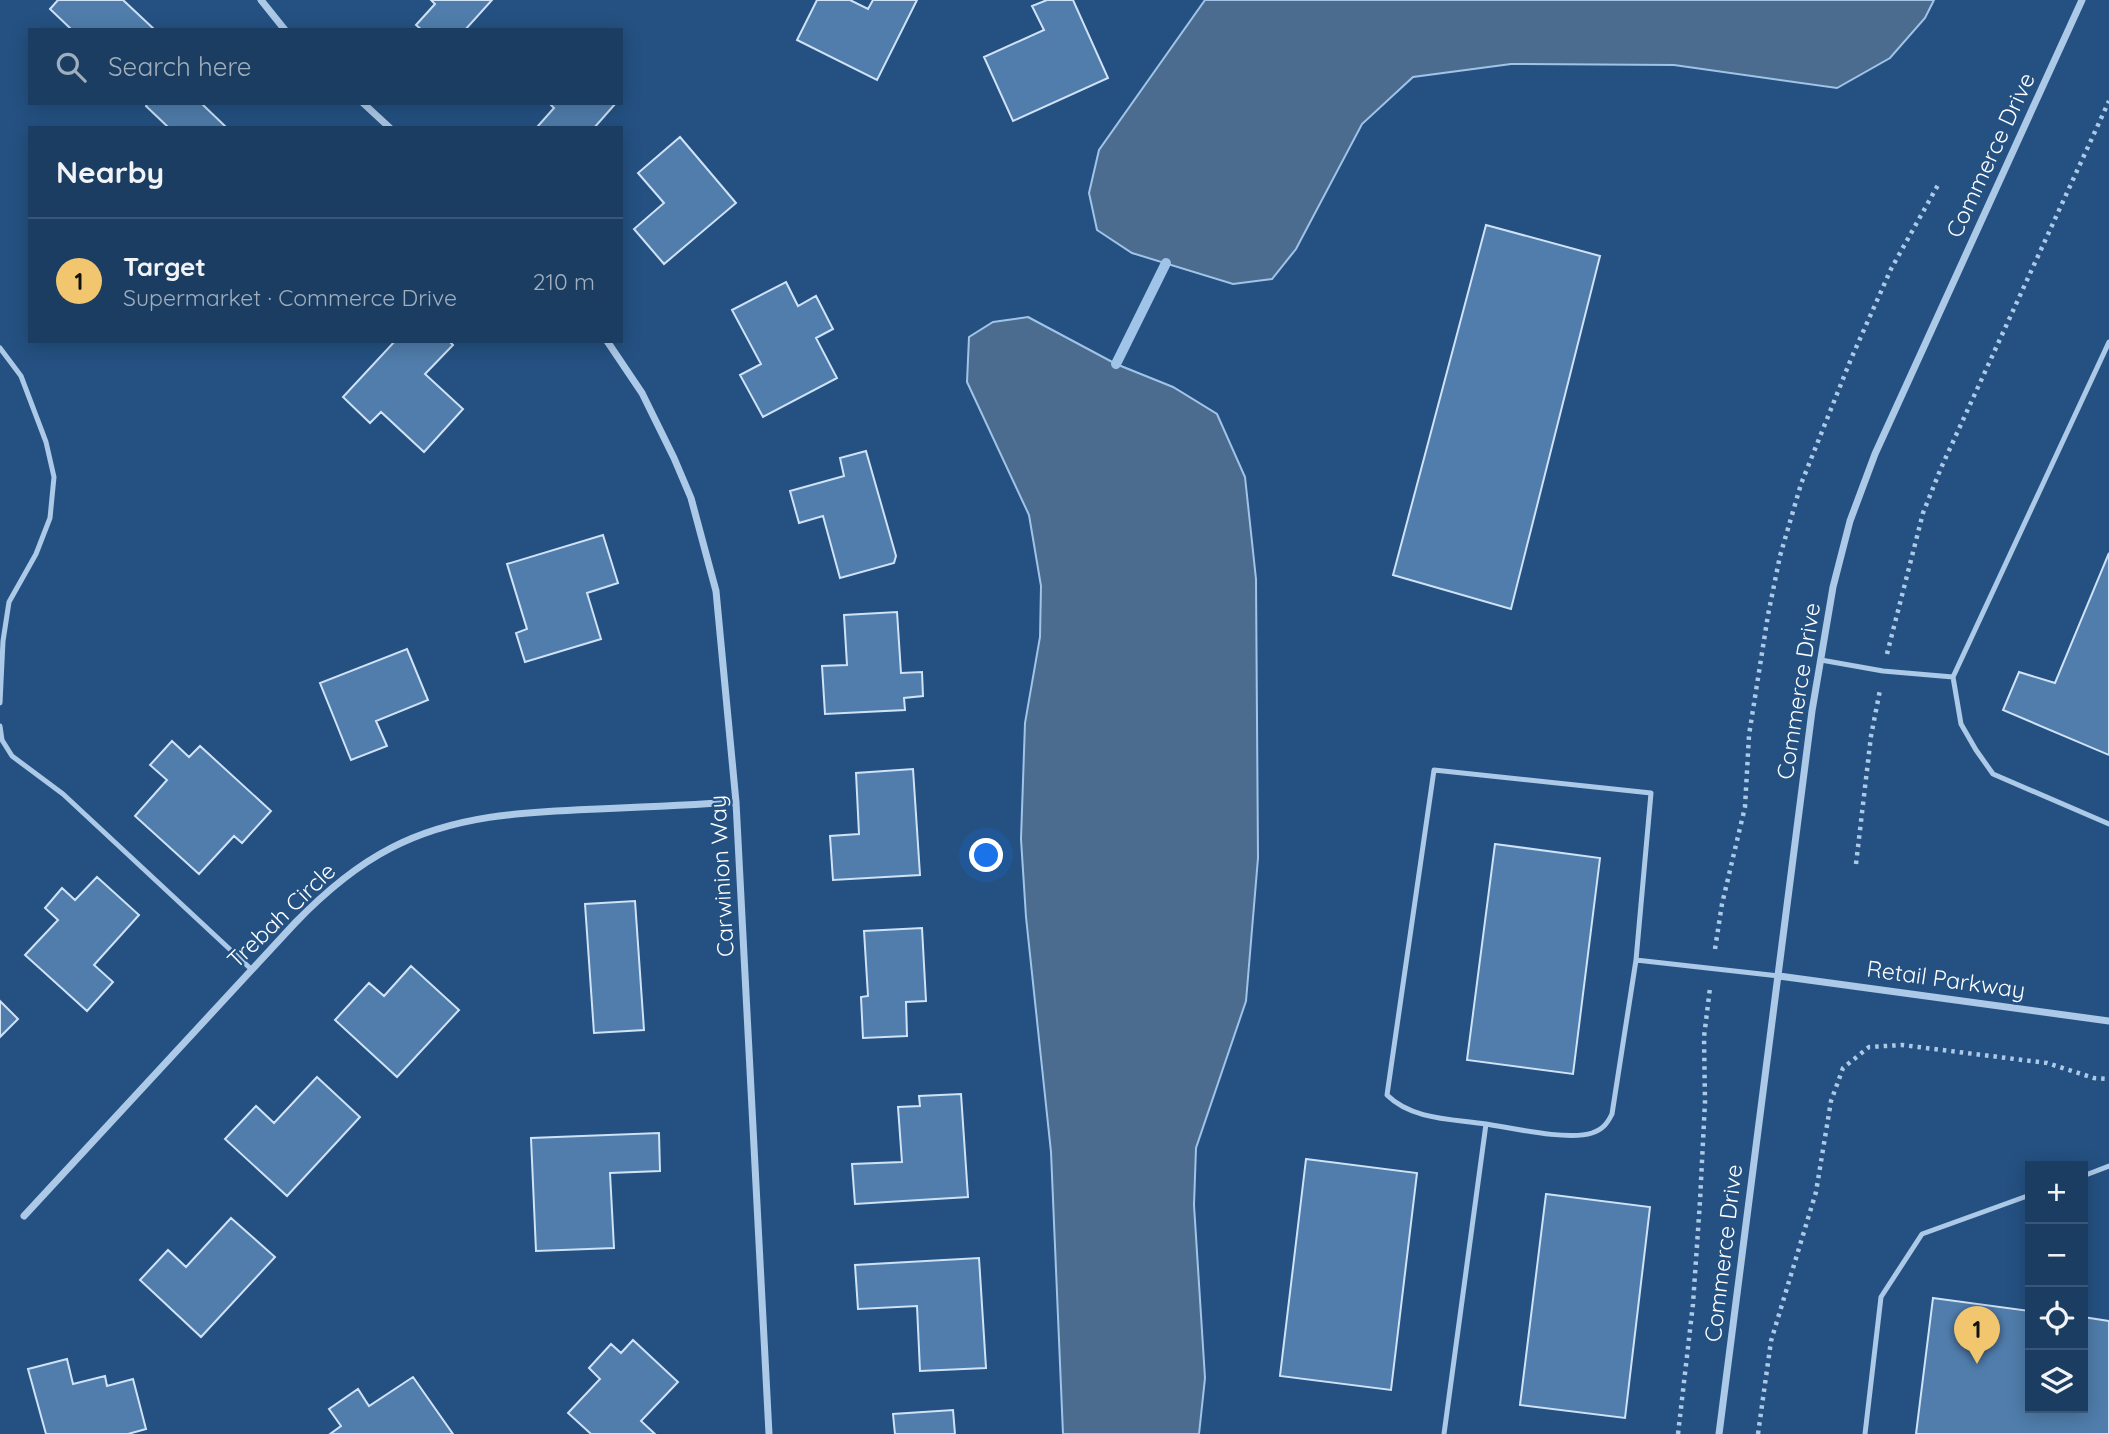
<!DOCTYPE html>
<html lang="en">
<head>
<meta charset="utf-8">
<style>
  body { margin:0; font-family:Quicksand,sans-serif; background:#244468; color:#f1f3f6 }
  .controls { position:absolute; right:21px; bottom:21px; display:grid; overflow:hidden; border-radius:0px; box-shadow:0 4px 18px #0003 }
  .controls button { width:63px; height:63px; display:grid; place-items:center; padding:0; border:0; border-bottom:2px solid #395677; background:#1b3d62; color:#f1f3f6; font:35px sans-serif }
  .you { position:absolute; left:987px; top:856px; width:24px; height:24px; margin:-18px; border:5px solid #fff; border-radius:50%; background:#1a73e8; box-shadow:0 0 0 10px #1a73e833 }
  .badge { display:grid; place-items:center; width:46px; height:46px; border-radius:50%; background:#f2c66f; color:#111; font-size:23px; font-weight:700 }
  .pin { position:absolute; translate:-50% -58px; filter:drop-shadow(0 2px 4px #0008) }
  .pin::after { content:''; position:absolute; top:37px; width:24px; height:21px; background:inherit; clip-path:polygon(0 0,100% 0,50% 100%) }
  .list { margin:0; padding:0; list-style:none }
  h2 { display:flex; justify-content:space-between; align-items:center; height:91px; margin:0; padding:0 28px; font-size:30px }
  h2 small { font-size:23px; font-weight:400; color:#a0aebe }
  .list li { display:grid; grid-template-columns:46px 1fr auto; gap:21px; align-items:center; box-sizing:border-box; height:126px; padding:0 28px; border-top:2px solid #395677 }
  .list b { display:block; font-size:26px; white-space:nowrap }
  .list p { margin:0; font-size:23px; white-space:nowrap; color:#a0aebe }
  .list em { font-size:23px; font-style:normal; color:#a0aebe }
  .icon { flex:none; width:38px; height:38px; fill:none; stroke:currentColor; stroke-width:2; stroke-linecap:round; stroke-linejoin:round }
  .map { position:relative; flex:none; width:2109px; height:1434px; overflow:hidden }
  .search { position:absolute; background:#1b3d62; box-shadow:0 4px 18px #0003; left:28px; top:28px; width:595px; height:77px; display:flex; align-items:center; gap:18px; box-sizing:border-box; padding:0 24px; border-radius:0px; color:#a0aebe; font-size:26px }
  .panel { position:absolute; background:#1b3d62; box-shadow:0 4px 18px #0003; left:28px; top:126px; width:595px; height:217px; border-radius:0px }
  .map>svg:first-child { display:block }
  .water { fill:#4c6c8f; stroke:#a0c4e8; stroke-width:2 }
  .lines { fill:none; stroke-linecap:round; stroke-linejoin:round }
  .stream { stroke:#a0c4e8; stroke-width:10 }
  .building { fill:#507dac; stroke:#cfe2f6; stroke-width:2 }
  .path { stroke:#acc9e7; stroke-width:4.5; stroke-dasharray:3.5 5; stroke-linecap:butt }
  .service { stroke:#acc9e7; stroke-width:5 }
  .minor { stroke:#acc9e7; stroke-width:7 }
  .labels { text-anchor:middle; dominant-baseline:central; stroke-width:5; stroke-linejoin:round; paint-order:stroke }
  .street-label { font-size:23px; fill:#fff; stroke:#245182 }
</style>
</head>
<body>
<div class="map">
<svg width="2109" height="1434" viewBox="0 0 2109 1434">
  <rect width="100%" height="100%" fill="#245182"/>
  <path class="water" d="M1205,0H1934L1925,18L1890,58L1837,88L1674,65L1511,64L1413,77L1362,124L1296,249L1272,279L1233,284L1132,253L1097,230L1089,193L1099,150Z
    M1028,317L1116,364L1173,387L1217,414L1245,477L1256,579L1258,858L1246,1001L1196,1148L1194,1205L1205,1378L1199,1434H1063L1051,1152L1026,917L1021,839L1025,723L1040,637L1041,586L1029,515L967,382L969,337L993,322Z"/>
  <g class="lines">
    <path class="stream" d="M1116,364L1166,263"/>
  </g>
  <path class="building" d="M58,0H123L155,30H72L50,9Z
    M431,0H492L465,30H422L416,25L435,4Z
    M817,0H850L868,9L873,0H917L877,80L797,40Z
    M1047,0H1073L1108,78L1013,121L984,57L1044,30L1032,6Z
    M148,103H201L227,128H169L146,106Z
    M549,103H616L594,128H540L538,126L554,108Z
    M680,137L736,203L664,264L634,229L664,203L638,173Z
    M1486,225L1600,256L1511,609L1393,575Z
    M786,282L798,306L816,296L833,329L816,338L837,378L763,417L740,375L761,364L732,310Z
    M395,341H449L453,345L425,374L463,409L424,452L381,412L370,423L343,397Z
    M866,451L896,556L894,563L840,578L823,516L799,523L790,491L844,476L840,458Z
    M603,535L618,583L587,593L601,639L525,662L516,633L527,629L507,564Z
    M2109,553V755L2003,710L2019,672L2055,683Z
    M897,612L901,673L922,672L923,696L904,698L905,710L825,714L822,666L847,665L844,615Z
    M407,649L428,700L376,721L387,746L351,760L320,683Z
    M172,741L189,757L200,746L271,811L242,843L234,836L199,874L135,816L167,780L150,765Z
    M913,769L920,875L833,880L830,836L859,834L856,773Z
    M1495,844L1600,858L1573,1074L1467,1060Z
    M97,877L139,915L94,965L113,982L87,1011L25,955L58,920L45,908L62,888L75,900Z
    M635,901L644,1030L594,1033L585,904Z
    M922,928L926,1001L906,1002L907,1036L863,1038L861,997L868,996L864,931Z
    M411,966L459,1010L397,1077L335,1020L369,983L384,996Z
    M0,1001L18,1019L0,1037Z
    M317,1077L360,1117L287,1196L225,1139L256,1106L274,1123Z
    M961,1094L968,1197L855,1204L852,1164L902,1162L898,1107L920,1106L919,1096Z
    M659,1133L660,1171L610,1173L614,1248L536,1251L531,1138Z
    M1306,1159L1417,1173L1391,1390L1280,1376Z
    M1546,1194L1650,1207L1625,1418L1520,1405Z
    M231,1218L275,1257L201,1337L140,1280L168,1250L186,1267Z
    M979,1258L986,1368L920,1371L917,1306L858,1309L855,1265Z
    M1933,1298L2030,1311V1408H2083V1317L2109,1321V1434H1916Z
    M633,1340L678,1382L641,1421L655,1434H591L568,1413L600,1379L589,1368L611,1344L621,1353Z
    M67,1359L73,1384L105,1376L107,1386L133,1379L146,1429L128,1434H46L28,1369Z
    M413,1377L453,1434H330L341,1426L329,1409L358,1389L369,1406Z
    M953,1410L955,1434H895L893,1414Z"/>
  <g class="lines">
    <path class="path" d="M1887,654L1923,513L1941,468L2109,101
      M1856,864L1871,736L1880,690
      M1715,949L1722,904L1745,807L1749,735L1768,615L1780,556L1801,484L1851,359L1891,269L1938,185
      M1678,1434L1693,1304L1700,1201L1705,1102L1704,1037L1710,988
      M1758,1434L1771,1341L1816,1192L1831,1101L1843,1068L1869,1047L1902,1045L2047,1063L2094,1078L2109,1079"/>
    <path class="service" d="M0,348L21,376L46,442L54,477L50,518L36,554L9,602L3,641L0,703
      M1821,660L1883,671L1953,677L1961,724L1976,750L1993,774L2109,824
      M1953,677L2109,342
      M0,726L2,740L12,756L63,794L251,969
      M1486,1124C1512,1128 1568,1141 1592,1133C1603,1129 1607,1124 1612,1114L1636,960
      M2083,1176L2109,1166
      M1444,1434L1486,1124C1453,1119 1412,1120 1387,1095L1434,770L1651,793L1636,960L1779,976
      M1865,1434L1881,1297L1922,1234L2030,1195"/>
    <path class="minor" d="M261,0L285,30
      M363,103L390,128
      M607,341L642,393L674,458L691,498L716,591L736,802L769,1434
      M1779,976L2109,1021
      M24,1216L295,923C324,893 354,867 391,848C456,814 527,812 598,809C644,807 690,805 736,802
      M1719,1434L1812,711L1833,587L1850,521L1875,454L2082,0"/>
  </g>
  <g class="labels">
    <g class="street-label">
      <text transform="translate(1990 155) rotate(-65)">Commerce Drive</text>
      <text transform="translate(1798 691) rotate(-81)">Commerce Drive</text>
      <text transform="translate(721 876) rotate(-93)">Carwinion Way</text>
      <text transform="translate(281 915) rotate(-44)">Trebah Circle</text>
      <text transform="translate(1946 979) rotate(8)">Retail Parkway</text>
      <text transform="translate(1723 1253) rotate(-83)">Commerce Drive</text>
    </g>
  </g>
</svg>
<div class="controls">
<button>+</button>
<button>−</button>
<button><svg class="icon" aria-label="locate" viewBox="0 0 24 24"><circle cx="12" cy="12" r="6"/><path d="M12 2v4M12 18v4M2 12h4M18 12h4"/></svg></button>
<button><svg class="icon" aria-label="layers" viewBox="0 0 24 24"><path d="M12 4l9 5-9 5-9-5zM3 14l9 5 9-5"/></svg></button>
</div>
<div class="you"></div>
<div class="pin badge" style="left:1977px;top:1364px">1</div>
<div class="search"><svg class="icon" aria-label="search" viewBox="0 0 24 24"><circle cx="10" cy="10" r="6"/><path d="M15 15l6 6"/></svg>Search here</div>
<section class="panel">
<h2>Nearby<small></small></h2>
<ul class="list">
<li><span class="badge">1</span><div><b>Target</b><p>Supermarket · Commerce Drive</p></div><em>210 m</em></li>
</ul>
</section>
</div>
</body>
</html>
